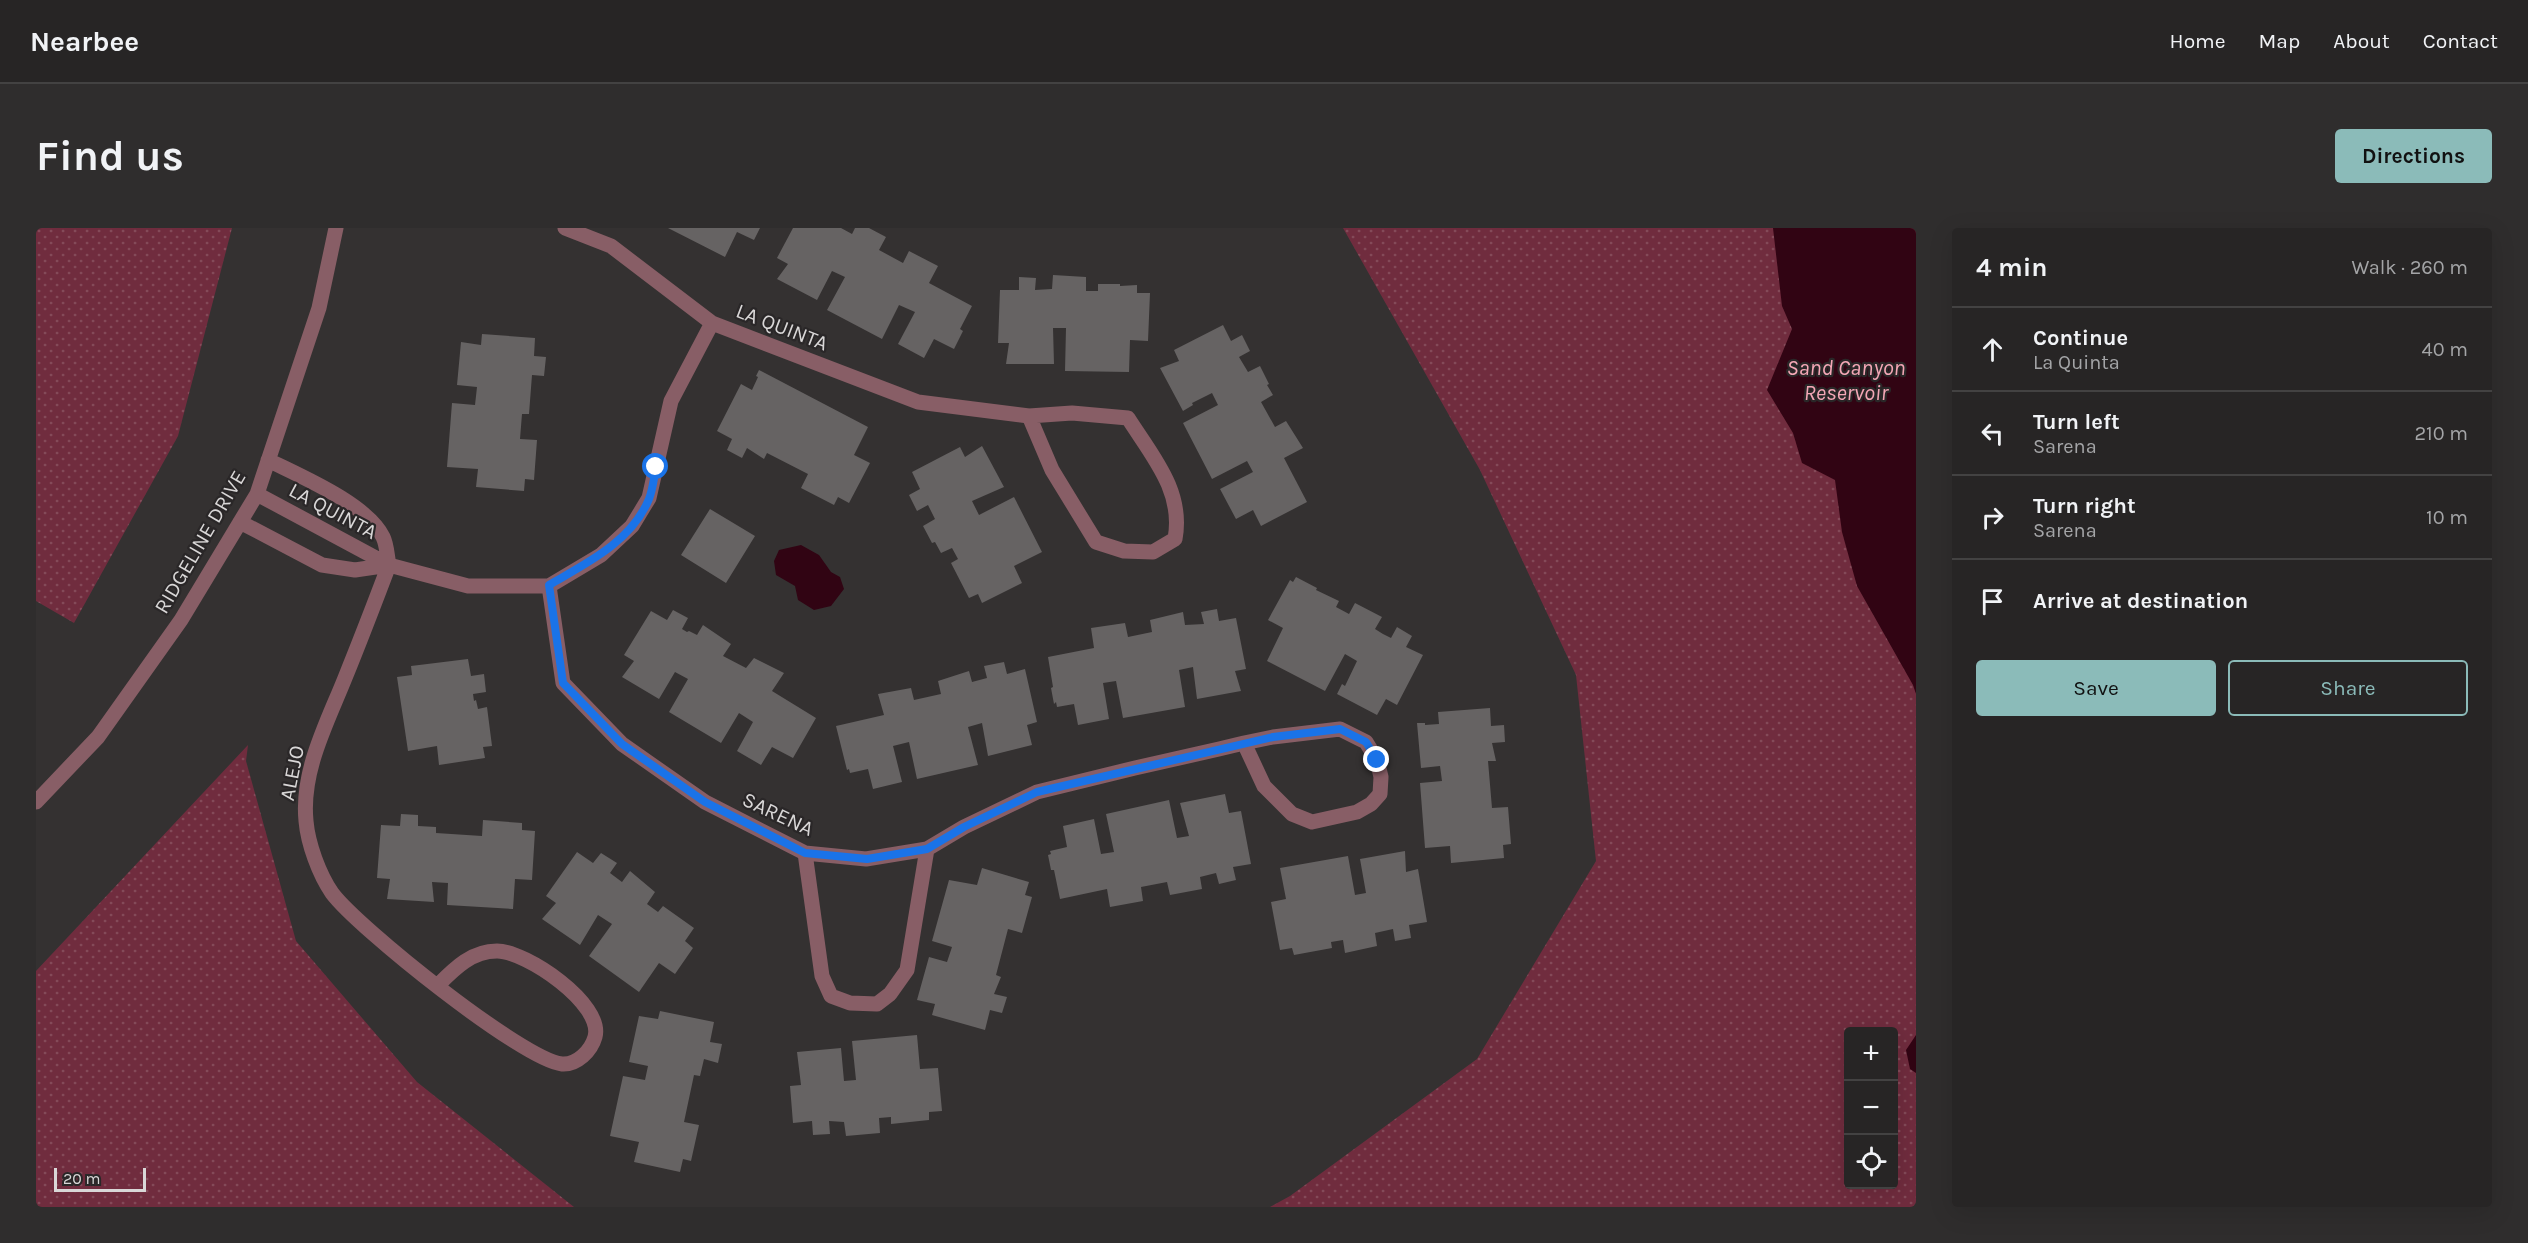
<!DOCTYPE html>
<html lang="en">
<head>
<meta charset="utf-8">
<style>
  body { margin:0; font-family:Karla,sans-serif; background:#2f2d2d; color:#f1f3f6 }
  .controls { position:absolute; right:18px; bottom:18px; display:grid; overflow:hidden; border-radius:6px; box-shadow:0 6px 24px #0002 }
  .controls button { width:54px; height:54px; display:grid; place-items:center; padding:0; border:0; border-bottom:2px solid #434242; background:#272525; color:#f1f3f6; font:30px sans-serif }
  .scale { position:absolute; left:18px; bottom:15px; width:92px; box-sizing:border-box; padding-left:6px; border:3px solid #d9d7d7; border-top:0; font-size:16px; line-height:21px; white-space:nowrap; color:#d9d7d7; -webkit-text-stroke:4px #2a2728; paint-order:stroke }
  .stop { position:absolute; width:18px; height:18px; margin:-14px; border:4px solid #1a73e8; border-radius:50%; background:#fff }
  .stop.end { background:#1a73e8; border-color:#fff; box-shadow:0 2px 6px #0008 }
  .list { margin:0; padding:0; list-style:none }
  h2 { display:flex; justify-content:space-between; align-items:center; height:78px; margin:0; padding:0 24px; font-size:26px }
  h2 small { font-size:20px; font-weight:400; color:#a4a5a7 }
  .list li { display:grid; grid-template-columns:39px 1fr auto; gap:18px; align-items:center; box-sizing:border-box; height:84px; padding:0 24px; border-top:2px solid #434242 }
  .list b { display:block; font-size:22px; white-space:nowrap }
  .list p { margin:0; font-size:20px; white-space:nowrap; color:#a4a5a7 }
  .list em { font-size:20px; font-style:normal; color:#a4a5a7 }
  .actions { display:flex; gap:12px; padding:18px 24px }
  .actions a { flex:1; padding:14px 0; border:2px solid #8bbbb9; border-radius:6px; text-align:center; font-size:21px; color:#8bbbb9 }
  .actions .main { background:#8bbbb9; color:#111 }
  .icon { flex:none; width:33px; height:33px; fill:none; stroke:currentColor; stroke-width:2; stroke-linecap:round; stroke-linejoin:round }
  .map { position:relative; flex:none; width:1880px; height:979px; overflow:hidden; border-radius:6px }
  header { display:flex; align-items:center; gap:36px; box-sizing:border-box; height:84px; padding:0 30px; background:#272525; border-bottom:2px solid #434242 }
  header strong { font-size:28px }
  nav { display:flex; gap:33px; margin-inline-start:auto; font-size:21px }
  .intro { display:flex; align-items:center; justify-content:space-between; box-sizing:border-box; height:144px; padding:0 36px }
  h1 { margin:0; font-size:42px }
  .button { padding:15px 27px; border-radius:6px; background:#8bbbb9; color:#111; font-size:21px; font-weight:700 }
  main { display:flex; gap:36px; padding:0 36px }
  aside { flex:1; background:#272525; border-radius:6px; box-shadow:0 6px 24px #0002 }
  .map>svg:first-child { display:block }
  .grass { fill:url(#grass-dots); fill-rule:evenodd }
  .water { fill:#310413 }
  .building { fill:#666363 }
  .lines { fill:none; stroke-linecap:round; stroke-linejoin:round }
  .minor { stroke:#885e66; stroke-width:15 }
  .route { stroke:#1a73e8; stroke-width:8 }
  .labels { text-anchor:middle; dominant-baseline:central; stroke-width:4.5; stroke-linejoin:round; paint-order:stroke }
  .street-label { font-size:21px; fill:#d9d7d7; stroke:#2a2728 }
  .water-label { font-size:22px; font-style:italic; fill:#f4a7b6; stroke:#2a2728 }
</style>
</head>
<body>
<header>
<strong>Nearbee</strong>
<nav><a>Home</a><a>Map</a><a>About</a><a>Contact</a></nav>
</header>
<div class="intro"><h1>Find us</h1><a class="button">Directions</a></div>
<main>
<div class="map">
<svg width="1880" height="979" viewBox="0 0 1880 979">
  <defs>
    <pattern id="grass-dots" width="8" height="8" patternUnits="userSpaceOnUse" patternTransform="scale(1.5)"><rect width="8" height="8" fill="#702c3e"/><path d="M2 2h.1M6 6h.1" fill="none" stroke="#844a59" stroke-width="1.8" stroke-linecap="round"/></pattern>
  </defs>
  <rect width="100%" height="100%" fill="#343131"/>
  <path class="grass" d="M0,0H196L142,208L38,395L0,373Z
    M1307,0H1880V979H1234L1254,968L1441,831L1560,633L1540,447L1444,242ZM1812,804H1858V956H1812Z
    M212,517L210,533L260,713L381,854L538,979H0V743Z"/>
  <path class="water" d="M1737,0H1880V466L1877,457L1821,358L1806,304L1799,252L1766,235L1757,205L1731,162L1756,101L1746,78Z
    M765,317L783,327L795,344L804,349L808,361L795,378L778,382L762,372L759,358L740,347L738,333L743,322Z
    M1880,807V845L1874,841L1870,822Z"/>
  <path class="building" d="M632,0H724L718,12L701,4L689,29Z
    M757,0H805L816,6L819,0H833L850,9L843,22L867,35L873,23L902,38L893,55L936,78L924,101L927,103L918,121L898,111L888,130L862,116L879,84L863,77L846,111L791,82L809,49L796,43L781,72L741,51L752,36L741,30Z
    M1017,47L1050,49V63H1062V56H1084V58L1101,57V65H1114L1112,113L1094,112L1093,144L1029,143L1030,100H1017L1018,136H970L973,115H962L964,62H983V49L1000,50L999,62L1016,61Z
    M1187,97L1195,113L1206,107L1214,123L1203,129L1212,144L1224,138L1233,156L1231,157L1237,167L1225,174L1239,199L1250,193L1267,220L1248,230L1271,274L1225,298L1217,282L1200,291L1184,261L1217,244L1211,233L1176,251L1147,195L1182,177L1176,165L1156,175L1157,177L1147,183L1124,140L1143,133L1138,122Z
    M446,106L499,110L498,128L510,129L508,148L496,147L493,186H486L484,211L501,212L498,252L489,251L488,263L440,259L442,241L411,239L416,175L439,177L441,159L421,157L425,114L445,117Z
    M723,142L832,199L818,227L834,235L813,275L802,269L798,277L765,260L772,246L731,225L728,231L711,220L706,230L691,222L696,211L681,203L705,156L716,162L722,149L720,148Z
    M946,218L968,259L936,273L943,287L978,269L1006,324L978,338L986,355L946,375L942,366L933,370L915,335L922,331L916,320L905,325L899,314L896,315L887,298L899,291L892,277L881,283L873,267L884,261L876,244L924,219L929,229Z
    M674,281L719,308L690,355L645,327Z
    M1260,349L1281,360L1280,362L1303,373L1300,379L1313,386L1319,375L1346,389L1339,401L1347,406L1355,410L1361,399L1376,408L1370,419L1387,427L1361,477L1350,471L1341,487L1301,466L1306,456L1309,458L1321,433L1309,426L1289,463L1231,433L1247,400L1232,392L1254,352L1257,354Z
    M1181,381L1183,393L1200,390L1210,441L1199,443L1205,463L1161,471L1157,439L1143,442L1149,479L1087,490L1080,453L1067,455L1073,491L1042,497L1038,476L1021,479L1020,474L1018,476L1015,460L1017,459L1012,429L1058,420L1055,400L1089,395L1092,409L1116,404L1114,392L1147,384L1149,397L1168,396L1165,384Z
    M637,382L652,390L646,401L651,404L653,403L661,407L667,397L695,416L687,428L710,440L718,430L748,445L736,463L780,490L757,530L736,519L725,537L701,523L717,494L703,485L685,515L633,484L652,451L639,444L623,471L586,449L598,433L588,427L615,383L631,392Z
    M432,431L435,448L448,446L450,464L437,466L438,473L440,472L442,481L451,479L456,518L447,519L449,530L403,537L401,518L372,523L361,449L376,447L375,438Z
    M968,434L971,446L989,441L1001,494L991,497L996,517L952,528L946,495L932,499L942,537L881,551L873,514L857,518L866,554L837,561L832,541L814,545L813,541L811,542L800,498L848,487L842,466L875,460L878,472L905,466L902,453L933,443L936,454L951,450L948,438Z
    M1454,480L1455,498L1468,497L1469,514L1456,515L1460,533H1452L1456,580L1472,579L1475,616L1467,617L1468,630L1415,635L1414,618L1389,620L1384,555L1406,553L1404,538L1385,540L1381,495H1389V497L1403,496L1402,484Z
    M1189,566L1193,585L1205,583L1215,636L1197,639L1200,652L1183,656L1180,645L1164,649L1166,661L1134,667L1131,654L1105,659L1107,673L1074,679L1071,661L1024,671L1018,642H1015L1012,627L1015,626L1014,623L1031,619L1027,598L1058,591L1065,626L1078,624L1070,586L1133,572L1141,610L1153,608L1144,575Z
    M365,586L382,587V598L400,599V605L446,608L447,592L486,595V602L499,603L496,652L479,651L477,681L411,677L412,655L396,654L398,674L351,671L354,651L341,650L345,597L364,598Z
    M1369,623L1370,644L1382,641L1391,694L1373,697L1375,710L1359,713L1357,701L1339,705L1341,718L1309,725L1307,712L1295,714L1296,720L1258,727L1256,720L1244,722L1235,674L1250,671L1244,640L1312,628L1319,667L1330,665L1324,631Z
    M541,624L557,635L565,625L581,635L574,645L586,654L594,643L619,664L611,676L622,684L627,678L658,700L649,713L657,720L639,746L623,735L603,764L553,728L576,696L562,687L544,717L506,691L520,675L510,668Z
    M946,640L993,654L989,667L996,669L986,705L972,701L960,747L965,749L958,766L971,769L966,785L954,782L949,802L896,787L899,776L881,772L893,729L911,734L916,719L896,713L913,652L941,657Z
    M624,783L678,794L674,814L686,816L682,835L668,831L664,848L658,847L648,894L663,897L655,933L647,931L644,944L598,934L603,914L574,908L587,848L609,852L612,838L593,834L603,788L622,791Z
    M881,807L884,841L902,840L906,883L893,884V892L855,896V889L843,890L844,905L810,908L808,894L793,893L794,906L777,907L776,893L757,895L754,858L765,857L761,824L805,820L808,853L820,852L816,813Z"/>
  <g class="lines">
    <path class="minor" d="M529,0L575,18L676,95L882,174L993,188L1036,185L1092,190C1116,228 1148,263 1139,311L1117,324L1088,323L1060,314L1016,242L993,188
      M232,232C264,248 331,276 347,309C351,317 351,328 353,337
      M221,266L353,337L432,358H513L565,327L596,298L613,270L635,173L676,95
      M204,294L286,337L319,342L353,337
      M353,337C339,374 324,413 309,450C291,495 265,543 270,593C272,616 283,646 296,665C322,700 487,832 526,836C541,837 555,823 559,809C568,776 490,723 461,723C435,723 418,741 401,758
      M513,358L527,455L586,516L669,574L769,625L830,631L891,621L928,599L1001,564L1099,540L1183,521L1208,515L1237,509L1304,501L1330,514L1341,532L1345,549L1344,566L1335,576L1321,584L1276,594L1256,586L1228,558L1208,515
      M0,574L62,509L145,392L221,266L283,80L300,0
      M769,625L786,748L795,768L814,775L841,776L854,766L871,742L891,621"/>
  </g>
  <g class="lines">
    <path class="route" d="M620,239C618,249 617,261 613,271C595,314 551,335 513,357L527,455L586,516L669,574L769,625L831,631L891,621L928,599L1001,564L1237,509L1304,501L1330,514L1341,532"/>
  </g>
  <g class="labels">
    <g class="street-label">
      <text transform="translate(746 99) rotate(21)">LA QUINTA</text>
      <text transform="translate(297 283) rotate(28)">LA QUINTA</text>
      <text transform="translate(164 314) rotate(-60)">RIDGELINE DRIVE</text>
      <text transform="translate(256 545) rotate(-79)">ALEJO</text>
      <text transform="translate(742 586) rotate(25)">SARENA</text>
    </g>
    <g class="water-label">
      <text x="1810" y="140">Sand Canyon<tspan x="1810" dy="25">Reservoir</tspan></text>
    </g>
  </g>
</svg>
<div class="controls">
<button>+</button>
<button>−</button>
<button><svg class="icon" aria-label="locate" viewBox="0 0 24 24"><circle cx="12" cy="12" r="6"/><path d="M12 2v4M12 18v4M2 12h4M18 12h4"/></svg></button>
</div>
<div class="scale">20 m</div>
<div class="stop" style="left:620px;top:239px"></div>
<div class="stop end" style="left:1341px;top:532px"></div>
</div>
<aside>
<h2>4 min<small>Walk · 260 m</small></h2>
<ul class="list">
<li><svg class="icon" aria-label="ahead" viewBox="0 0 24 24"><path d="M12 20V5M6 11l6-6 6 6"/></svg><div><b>Continue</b><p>La Quinta</p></div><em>40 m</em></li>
<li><svg class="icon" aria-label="left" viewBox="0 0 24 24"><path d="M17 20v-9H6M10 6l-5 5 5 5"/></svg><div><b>Turn left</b><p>Sarena</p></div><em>210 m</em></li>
<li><svg class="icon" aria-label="right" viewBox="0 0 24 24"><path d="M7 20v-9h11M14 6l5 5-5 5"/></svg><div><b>Turn right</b><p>Sarena</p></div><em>10 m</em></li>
<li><svg class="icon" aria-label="arrive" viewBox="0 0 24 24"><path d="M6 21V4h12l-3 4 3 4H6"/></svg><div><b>Arrive at destination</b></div></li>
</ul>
<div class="actions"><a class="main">Save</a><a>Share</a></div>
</aside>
</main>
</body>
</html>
